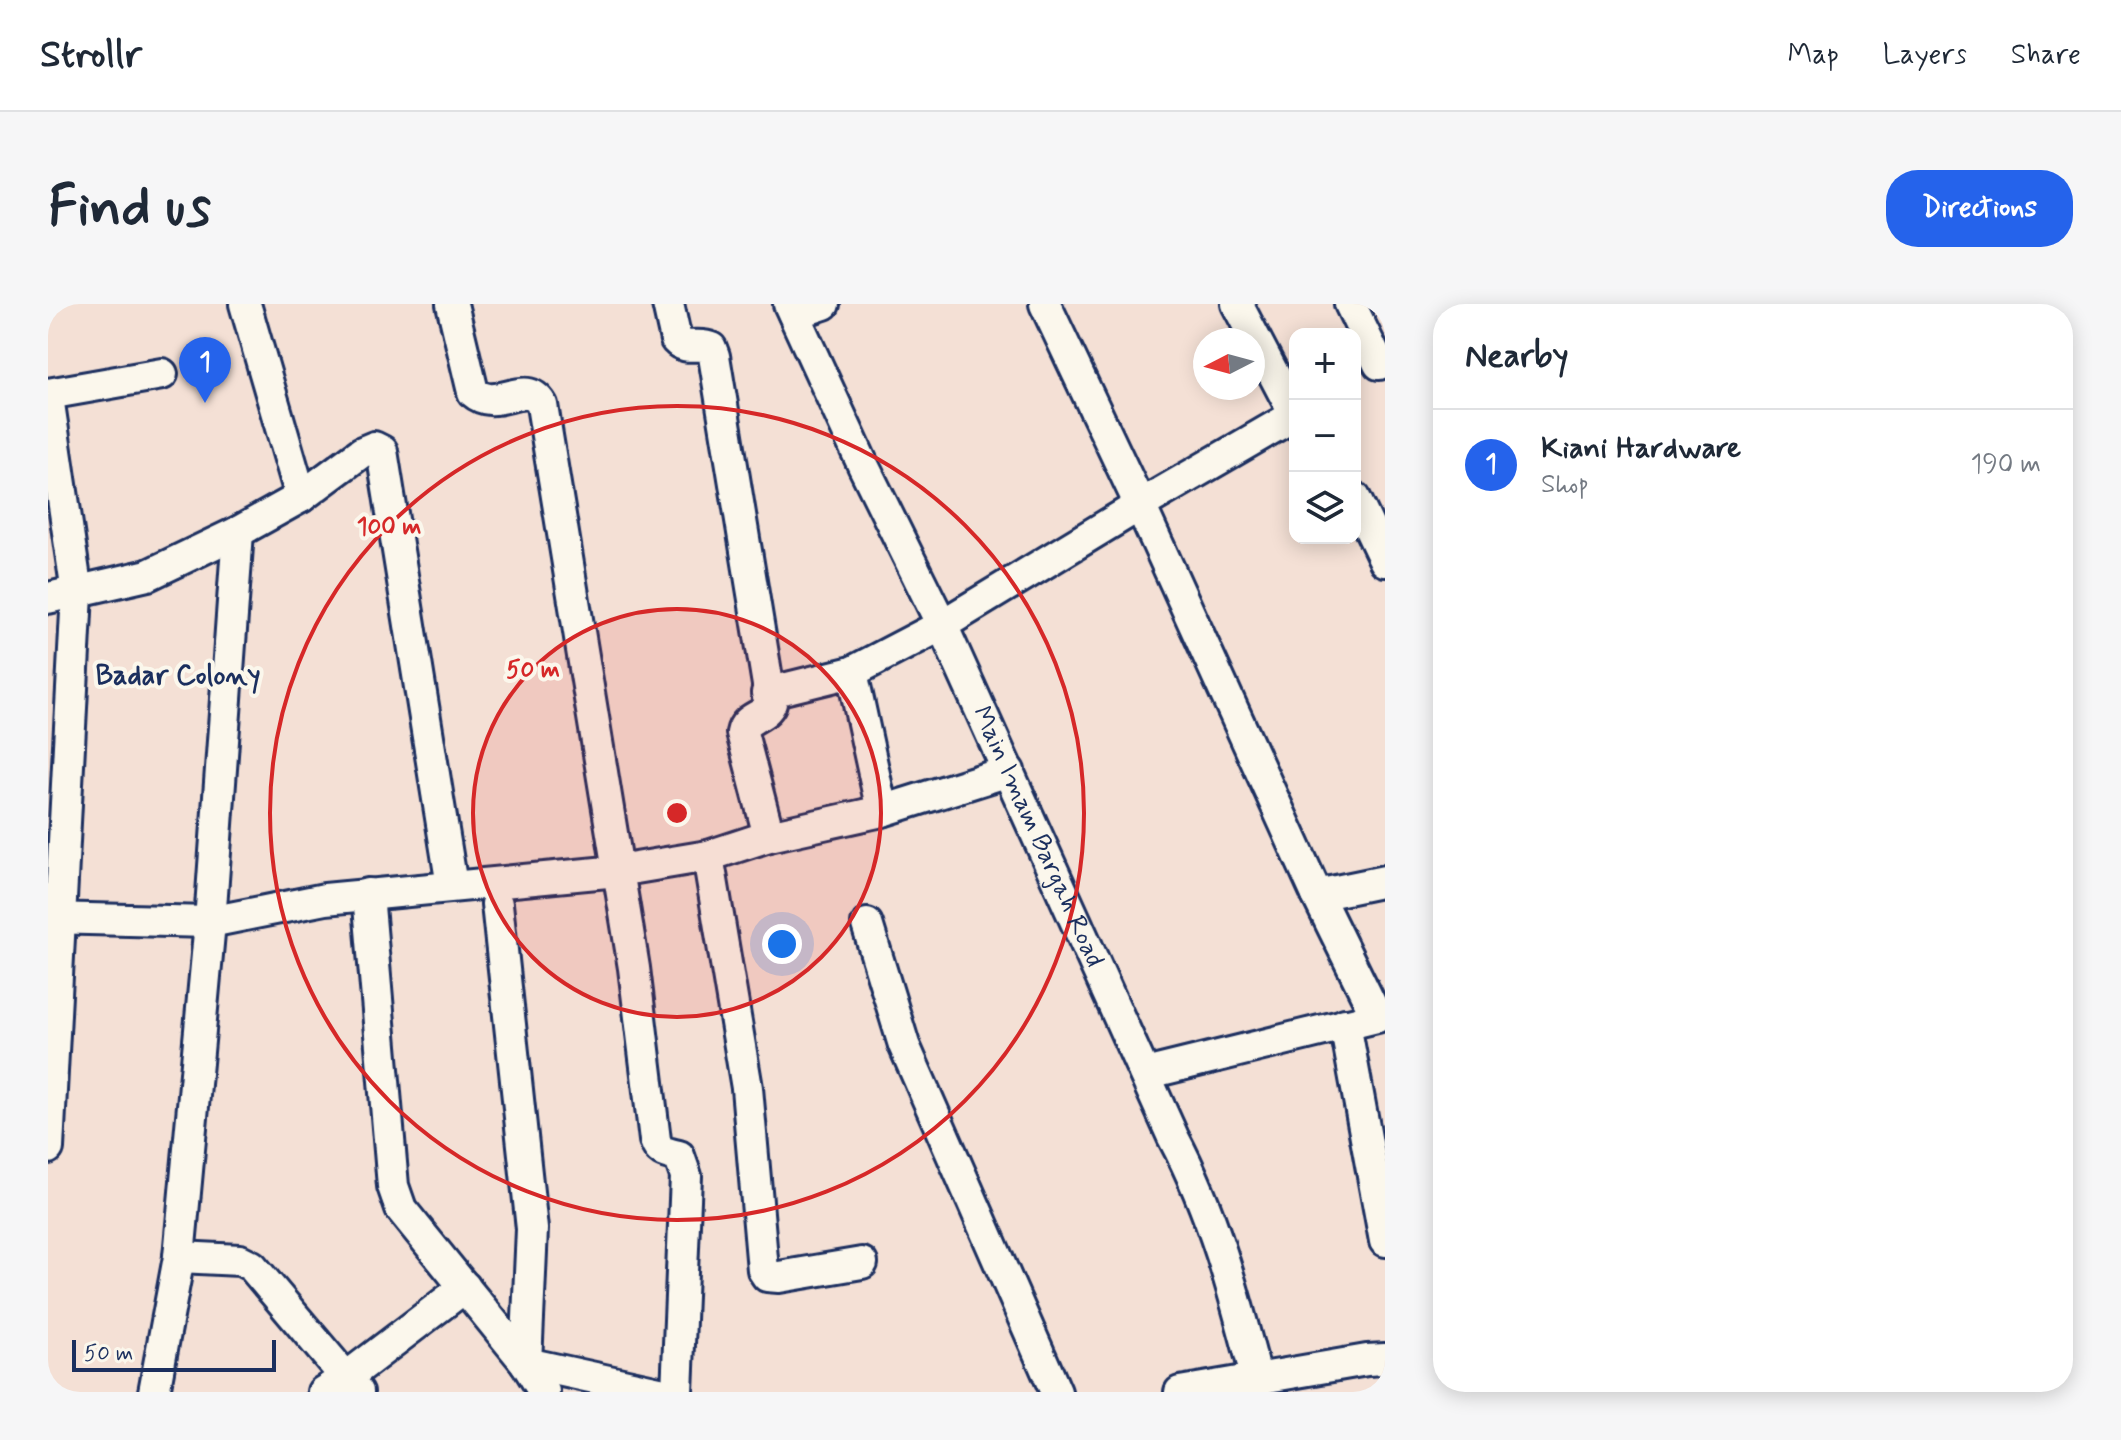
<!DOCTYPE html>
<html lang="en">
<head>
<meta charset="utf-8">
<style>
  body { margin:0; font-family:Mynerve,sans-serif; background:#f6f6f7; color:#1f2937 }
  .controls { position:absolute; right:24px; top:24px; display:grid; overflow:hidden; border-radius:16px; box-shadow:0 4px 20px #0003 }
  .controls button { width:72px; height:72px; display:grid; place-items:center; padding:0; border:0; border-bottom:2px solid #e0e1e3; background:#fff; color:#1f2937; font:40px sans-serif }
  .compass { position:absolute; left:1145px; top:24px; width:72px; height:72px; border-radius:50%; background:#fff; box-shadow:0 4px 20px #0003; rotate:264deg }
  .scale { position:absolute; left:24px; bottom:20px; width:204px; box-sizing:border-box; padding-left:8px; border:4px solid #1b2f5e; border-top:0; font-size:22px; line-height:28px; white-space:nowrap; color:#1b2f5e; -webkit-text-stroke:6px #fbf7ec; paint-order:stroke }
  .you { position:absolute; left:734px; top:640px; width:28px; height:28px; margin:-20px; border:6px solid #fff; border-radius:50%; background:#1a73e8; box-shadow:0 0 0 12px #1a73e833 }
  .badge { display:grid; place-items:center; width:52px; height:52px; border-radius:50%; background:#2563eb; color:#fff; font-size:26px; font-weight:700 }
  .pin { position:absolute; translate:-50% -66px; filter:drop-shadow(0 2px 4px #0008) }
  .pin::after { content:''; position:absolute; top:42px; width:28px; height:24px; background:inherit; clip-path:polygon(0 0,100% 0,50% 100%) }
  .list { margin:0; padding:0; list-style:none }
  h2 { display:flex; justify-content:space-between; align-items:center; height:104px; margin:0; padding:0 32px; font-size:34px }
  h2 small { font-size:26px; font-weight:400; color:#747a83 }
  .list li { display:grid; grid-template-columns:52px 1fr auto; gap:24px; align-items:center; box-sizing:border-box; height:112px; padding:0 32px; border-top:2px solid #e0e1e3 }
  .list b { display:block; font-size:30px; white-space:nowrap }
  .list p { margin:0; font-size:26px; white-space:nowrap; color:#747a83 }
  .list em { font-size:26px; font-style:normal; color:#747a83 }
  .icon { flex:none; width:44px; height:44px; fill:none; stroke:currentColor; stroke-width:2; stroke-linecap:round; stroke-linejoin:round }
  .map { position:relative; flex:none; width:1337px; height:1088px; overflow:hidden; border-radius:32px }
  header { display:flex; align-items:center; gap:48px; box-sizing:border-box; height:112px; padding:0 40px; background:#fff; border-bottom:2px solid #e0e1e3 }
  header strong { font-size:38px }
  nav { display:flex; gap:44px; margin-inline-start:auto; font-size:28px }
  .intro { display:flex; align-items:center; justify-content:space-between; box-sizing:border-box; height:192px; padding:0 48px }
  h1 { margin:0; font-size:56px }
  .button { padding:20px 36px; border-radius:32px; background:#2563eb; color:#fff; font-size:28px; font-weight:700 }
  main { display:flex; gap:48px; padding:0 48px }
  aside { flex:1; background:#fff; border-radius:32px; box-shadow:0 4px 20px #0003 }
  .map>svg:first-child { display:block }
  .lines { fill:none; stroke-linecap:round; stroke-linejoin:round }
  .minor-casing { stroke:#1b2f5e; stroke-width:36 }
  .minor { stroke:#fbf7ec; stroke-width:30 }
  .ring { fill:none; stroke:#d62828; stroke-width:4 }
  .labels { text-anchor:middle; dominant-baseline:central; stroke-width:8; stroke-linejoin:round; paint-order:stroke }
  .street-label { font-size:26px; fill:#1b2f5e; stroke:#fbf7ec }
  .neighbourhood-label { font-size:28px; font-weight:bold; fill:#1b2f5e; stroke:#fbf7ec }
  .centre { fill:#d62828; stroke:#fbf7ec; stroke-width:4 }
  .ring-label { font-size:24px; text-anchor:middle; font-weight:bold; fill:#d62828; stroke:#fbf7ec; stroke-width:8; stroke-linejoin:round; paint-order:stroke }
</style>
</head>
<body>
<header>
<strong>Strollr</strong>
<nav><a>Map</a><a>Layers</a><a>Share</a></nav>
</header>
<div class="intro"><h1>Find us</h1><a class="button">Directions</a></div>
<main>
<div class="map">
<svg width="1337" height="1088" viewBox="0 0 1337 1088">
  <rect width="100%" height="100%" fill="#f4e0d5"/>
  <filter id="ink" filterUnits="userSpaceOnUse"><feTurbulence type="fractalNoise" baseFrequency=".0125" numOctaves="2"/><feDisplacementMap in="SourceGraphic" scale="16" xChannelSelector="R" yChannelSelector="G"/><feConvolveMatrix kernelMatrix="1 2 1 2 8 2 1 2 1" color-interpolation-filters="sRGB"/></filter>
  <g filter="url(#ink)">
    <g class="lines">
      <defs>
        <g id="minor">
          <path d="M197,0L253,193"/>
          <path d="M404,0L425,88C450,110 477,72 494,101L586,664L607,836C611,849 618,849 631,852L638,872L629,1088"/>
          <path d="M620,0L628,36C638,47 651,38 663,44L666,52L723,399C717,414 697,412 694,429L721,532"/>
          <path id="s1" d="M741,0L815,161L894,321L1125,833C1166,910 1187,992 1209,1076"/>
          <path d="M997,0L1092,201L1247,111"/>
          <path d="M1189,0L1247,111"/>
          <path d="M1302,0L1331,60"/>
          <path d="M746,10L776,0"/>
          <path d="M0,90L114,70"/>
          <path d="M0,93L29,289L0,844"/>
          <path d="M1307,194L1337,257"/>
          <path d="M0,294L100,271L190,228L253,193L314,148L326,143L334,147L404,582"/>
          <path d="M804,368L894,321L1092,201L1269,591L1329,713L1097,770"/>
          <path d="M719,389L804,368L834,507"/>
          <path d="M660,552L699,784L715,966L719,972L731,973L814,959"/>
          <path d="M320,590L345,882L353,905L478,1059L611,1088"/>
          <path d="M1269,591L1337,577"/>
          <path d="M449,600L484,925L478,1059L496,1088"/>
          <path d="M0,614L162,618L277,595L570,567L660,552L721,532L834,507L961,467"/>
          <path d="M819,620L856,741L1008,1088"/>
          <path d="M1297,720L1337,937"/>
          <path d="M131,953L192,956L204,962L310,1088"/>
          <path d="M106,1088L131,953L162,618L190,228"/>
          <path d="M275,1088L299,1073L417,983"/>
          <path d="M1132,1088L1319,1056L1337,1055"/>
        </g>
      </defs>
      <use href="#minor" class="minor-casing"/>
      <use href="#minor" class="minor"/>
    </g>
  </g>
  <circle cx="629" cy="509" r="204" fill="#d62828" fill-opacity=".12"/>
  <g class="ring">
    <circle cx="629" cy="509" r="204"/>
    <circle cx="629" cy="509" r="407"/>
  </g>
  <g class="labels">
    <g class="street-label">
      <text stroke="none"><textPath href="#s1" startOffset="588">Main Imam Bargah Road</textPath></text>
    </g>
    <g class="neighbourhood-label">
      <text x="130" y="372">Badar Colony</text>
    </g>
  </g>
  <circle cx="629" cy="509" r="12" class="centre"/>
  <g class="ring-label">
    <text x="341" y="230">100 m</text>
    <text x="485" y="373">50 m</text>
  </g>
</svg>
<div class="controls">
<button>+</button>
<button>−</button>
<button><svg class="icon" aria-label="layers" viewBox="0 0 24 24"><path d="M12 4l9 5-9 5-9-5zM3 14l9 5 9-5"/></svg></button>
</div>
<svg class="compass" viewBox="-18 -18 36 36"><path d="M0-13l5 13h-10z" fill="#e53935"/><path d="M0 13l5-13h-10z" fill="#747a83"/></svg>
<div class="scale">50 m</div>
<div class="you"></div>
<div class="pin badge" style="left:157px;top:99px">1</div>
</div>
<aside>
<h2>Nearby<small></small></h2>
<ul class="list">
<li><span class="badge">1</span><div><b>Kiani Hardware</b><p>Shop</p></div><em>190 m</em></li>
</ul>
</aside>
</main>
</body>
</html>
